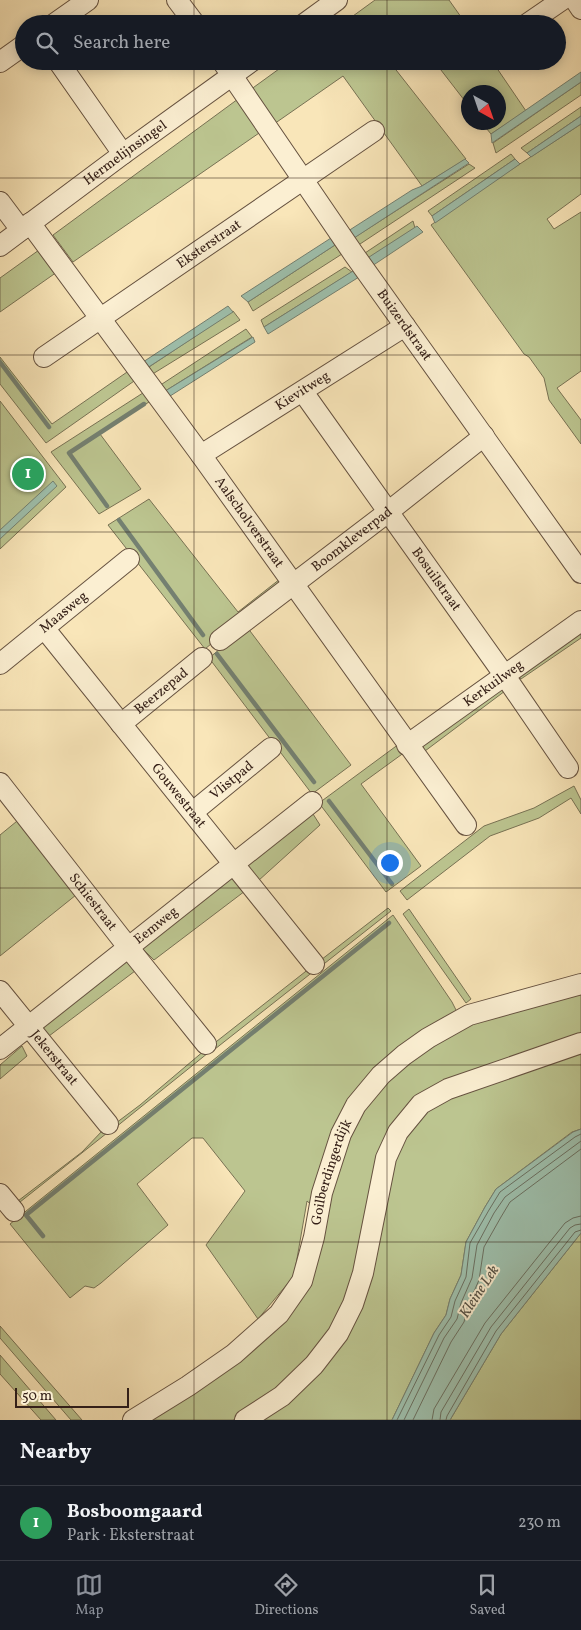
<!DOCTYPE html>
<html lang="en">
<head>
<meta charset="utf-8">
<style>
  body { margin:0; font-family:Vollkorn,serif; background:#242831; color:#f1f3f6 }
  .compass { position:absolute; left:461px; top:85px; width:45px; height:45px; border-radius:50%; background:#171b24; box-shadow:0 2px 12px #0003; rotate:140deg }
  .scale { position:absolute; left:15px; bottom:12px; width:114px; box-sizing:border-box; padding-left:5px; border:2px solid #352018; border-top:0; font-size:14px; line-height:18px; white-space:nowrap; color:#352018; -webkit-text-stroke:4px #fbefd2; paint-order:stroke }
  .you { position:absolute; left:389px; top:862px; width:18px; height:18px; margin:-12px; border:4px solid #fff; border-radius:50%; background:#1a73e8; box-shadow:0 0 0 8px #1a73e833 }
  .badge { display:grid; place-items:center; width:32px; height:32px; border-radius:50%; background:#8c9099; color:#fff; font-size:16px; font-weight:700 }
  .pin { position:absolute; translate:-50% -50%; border:2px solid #fff; box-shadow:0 1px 5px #0006 }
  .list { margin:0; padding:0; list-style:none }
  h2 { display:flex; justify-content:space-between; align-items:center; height:65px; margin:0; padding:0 20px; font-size:21px }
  h2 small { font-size:16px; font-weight:400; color:#9ea1a6 }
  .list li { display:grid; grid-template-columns:32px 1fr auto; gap:15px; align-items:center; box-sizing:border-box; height:75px; padding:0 20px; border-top:1px solid #363941 }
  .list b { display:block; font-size:19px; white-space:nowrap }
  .list p { margin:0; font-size:16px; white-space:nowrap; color:#9ea1a6 }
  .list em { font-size:16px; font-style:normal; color:#9ea1a6 }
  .icon { flex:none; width:28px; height:28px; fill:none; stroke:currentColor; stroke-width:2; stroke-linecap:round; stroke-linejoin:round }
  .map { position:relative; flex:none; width:581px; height:1420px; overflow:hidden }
  .search { position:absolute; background:#171b24; box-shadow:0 2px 12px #0003; left:15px; right:15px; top:15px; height:55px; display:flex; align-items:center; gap:12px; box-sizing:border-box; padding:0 18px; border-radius:28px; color:#9ea1a6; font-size:19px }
  .sheet { height:140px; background:#171b24 }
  nav { display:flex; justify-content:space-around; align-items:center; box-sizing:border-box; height:70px; border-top:1px solid #363941; background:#171b24; font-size:14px; color:#9ea1a6 }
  nav a { display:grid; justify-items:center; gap:2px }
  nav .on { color:#8c9099 }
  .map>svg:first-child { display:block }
  .green { fill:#bcc590; stroke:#787254 }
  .water { fill:#9ec0ad; stroke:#748071 }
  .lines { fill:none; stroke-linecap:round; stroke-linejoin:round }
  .shore { stroke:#6a7062; stroke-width:1 }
  .stream { stroke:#748071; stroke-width:4.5 }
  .minor-casing { stroke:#665240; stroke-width:22 }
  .minor { stroke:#fbefd2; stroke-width:20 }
  .grid { fill:none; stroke:#352018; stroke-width:1; stroke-opacity:0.55 }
  .labels { text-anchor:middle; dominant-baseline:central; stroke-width:4; stroke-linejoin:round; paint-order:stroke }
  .street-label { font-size:14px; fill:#352018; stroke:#fbefd2 }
  .water-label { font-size:15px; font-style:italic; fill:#545045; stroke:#fbefd2 }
</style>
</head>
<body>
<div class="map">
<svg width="581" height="1420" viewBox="0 0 581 1420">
  <rect width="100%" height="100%" fill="#f9e6b9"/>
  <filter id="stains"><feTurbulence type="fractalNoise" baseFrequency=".004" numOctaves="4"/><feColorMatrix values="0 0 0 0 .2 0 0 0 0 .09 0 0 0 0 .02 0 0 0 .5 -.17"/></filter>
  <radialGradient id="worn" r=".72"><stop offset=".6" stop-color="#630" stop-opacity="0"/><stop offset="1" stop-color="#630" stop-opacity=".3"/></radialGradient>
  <path class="green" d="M375,0H449L466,24H342Z
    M290,61H389L466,159L422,186L343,76L274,124L250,90Z
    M434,61H492L526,111L491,134L482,123L498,122V92H468V105Z
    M581,82V95L496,153L493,143Z
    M238,99L262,131L73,262L53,235Z
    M581,107V116L527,153L521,148Z
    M581,124V194L547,219L554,229L581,212V371L557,388L581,420V444L549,400L544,378L529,357L524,354L431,225L506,173Z
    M511,154L515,159L432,216L428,211Z
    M469,164L475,168L357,246L352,239Z
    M413,221L415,228L367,259L362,255Z
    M335,245L342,254L253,311L248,302Z
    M39,250L57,272L0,312V278Z
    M345,267L352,272L264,327L261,320Z
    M233,311L240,320L151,375L146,369Z
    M246,329L252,337L162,393L159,386Z
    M0,357L52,424L130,370L137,379L46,443L0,384Z
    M146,391L152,400L100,434L141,489L99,514L51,452Z
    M0,401L66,487L0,549Z
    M149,499L238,612L280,579L283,584L205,649L108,525Z
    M247,627L351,765L312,794L209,658Z
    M581,630V638L521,679L517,674Z
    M502,686L505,691L421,754L416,747Z
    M399,744L405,752L361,784L421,866L386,892L319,803Z
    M574,786L581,800V814L571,798L539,818L490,836L407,900L400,891L484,826L534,808Z
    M313,814L320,825L258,881L245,867Z
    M22,817L81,891L0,956V835Z
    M233,872L245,891L154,960L138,944Z
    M388,908L391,911L320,967L317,963Z
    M409,909L471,999L466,1003L403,914Z
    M393,915L452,1002L460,1018L372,1081L315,1208L307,1201L294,1276L258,1319L206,1245L245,1191L203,1138H192L137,1184L168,1225L101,1283L94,1288L85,1286L70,1298L10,1224Z
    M126,955L135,971L49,1036L40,1025Z
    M310,968L314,971L215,1049L212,1045Z
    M581,989V1037L492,1067L394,1128L357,1272L333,1331L278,1391L233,1420H142L274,1325L323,1220L354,1119L398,1066L469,1021Z
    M22,1046L27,1056L0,1079V1065Z
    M581,1048V1129L572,1132L496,1189L485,1207L466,1242L461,1275L450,1299L446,1315L434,1333L392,1420H256L342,1336L390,1161L404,1136L426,1110L451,1093Z
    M205,1050L208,1053L116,1127L112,1126L140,1105Z
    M104,1129L107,1133L15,1206L14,1204L82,1152Z
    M581,1233V1420H450L501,1334Z
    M0,1326L82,1420H71L0,1338Z
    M0,1355L56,1420H41L0,1374Z"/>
  <path class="water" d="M581,72V82L492,143L491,134Z
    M581,116V124L531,157L527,153Z
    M465,159L469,163L351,240L345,233L412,190L422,186Z
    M515,159L520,164L435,223L432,216Z
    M417,226L423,232L372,266L366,259Z
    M331,238L335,245L248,302L241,296Z
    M353,271L359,277L268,334L264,327Z
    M228,306L233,312L144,370L140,364Z
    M253,337L255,342L167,398L162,393Z
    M53,481L57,486L0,539V530Z
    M581,1129V1233L501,1334L450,1420H392L434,1333L446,1315L450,1299L461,1275L466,1242L485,1207L496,1189L573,1132Z"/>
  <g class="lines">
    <path class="shore" d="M397,1420L439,1335L451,1317L455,1301L466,1277L470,1243L489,1210L500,1192L575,1137L581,1134
      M404,1420L444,1338L457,1319L461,1303L472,1278L477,1245L494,1213L505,1197L581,1141
      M413,1420L451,1342L464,1322L468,1305L479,1280L484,1247L501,1217L510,1202L581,1149
      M432,1420L434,1409L485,1323L565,1223L573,1218L581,1216
      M440,1420L441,1412L491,1327L570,1228L575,1225L581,1224
      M446,1420L447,1416L496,1331L575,1232L581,1230"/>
    <path class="stream" d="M0,362L49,427
      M107,506L69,453L144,404
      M119,520L203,635
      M217,654L314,782
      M329,801L392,884
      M43,1236L26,1215L389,923"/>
    <defs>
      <g id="minor">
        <path d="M177,0L195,24"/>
        <path d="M575,0L581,9"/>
        <path d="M54,24L88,0"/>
        <path d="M304,24L337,0"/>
        <path d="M527,24L562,0"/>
        <path d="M58,61L123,154"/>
        <path id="s1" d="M222,61L353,253L581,573"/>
        <path d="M0,62L24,45"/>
        <path d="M0,202L21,230"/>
        <path id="s2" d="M30,223L201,455L466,825"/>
        <path id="s3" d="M0,246L123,154L252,61"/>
        <path id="s4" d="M44,357L374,131"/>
        <path id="s5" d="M303,392L505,676L568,768"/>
        <path id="s6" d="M201,455L405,326"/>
        <path id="s7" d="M44,628L314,964"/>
        <path id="s8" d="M220,640L388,512L484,436"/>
        <path id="s9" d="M0,664L129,559"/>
        <path id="s10" d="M121,724L202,658"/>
        <path id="s11" d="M407,745L581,621"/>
        <path id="s12" d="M0,783L128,947L206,1044"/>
        <path id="s13" d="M193,812L271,748"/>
        <path id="s14" d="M0,991L108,1124"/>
        <path id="s15" d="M0,1049L312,802"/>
        <path d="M0,1194L14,1211"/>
        <path id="s16" d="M133,1420L188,1386L234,1354L279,1314L302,1281L314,1237L322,1193L341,1134L356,1105L381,1075L404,1055L428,1038L469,1015L581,984"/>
        <path d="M245,1420L282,1396L314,1365L338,1334L353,1304L363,1273L386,1158L398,1132L421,1104L448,1089L581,1043"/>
      </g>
    </defs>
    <use href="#minor" class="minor-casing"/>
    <use href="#minor" class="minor"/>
  </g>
  <path class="grid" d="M194,0V24M387,0V24M194,61V1420M387,61V1420M0,178H581M0,355H581M0,532H581M0,710H581M0,888H581M0,1065H581M0,1242H581"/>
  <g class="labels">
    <g class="street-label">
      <text stroke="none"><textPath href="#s3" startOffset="156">Hermelijnsingel</textPath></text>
      <text stroke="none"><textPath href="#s4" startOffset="200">Eksterstraat</textPath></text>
      <text stroke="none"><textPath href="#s1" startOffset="321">Buizerdstraat</textPath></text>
      <text stroke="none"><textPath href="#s6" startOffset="120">Kievitweg</textPath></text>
      <text stroke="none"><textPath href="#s2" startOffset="371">Aalscholverstraat</textPath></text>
      <text stroke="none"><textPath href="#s8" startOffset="166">Boomkleverpad</textPath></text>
      <text stroke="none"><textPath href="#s5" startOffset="230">Bosuilstraat</textPath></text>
      <text stroke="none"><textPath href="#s9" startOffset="82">Maasweg</textPath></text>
      <text stroke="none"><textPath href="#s11" startOffset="106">Kerkuilweg</textPath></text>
      <text stroke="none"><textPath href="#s10" startOffset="52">Beerzepad</textPath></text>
      <text stroke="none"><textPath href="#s13" startOffset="50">Vlistpad</textPath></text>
      <text stroke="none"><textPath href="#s7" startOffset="215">Gouwestraat</textPath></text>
      <text stroke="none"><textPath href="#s12" startOffset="151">Schiestraat</textPath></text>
      <text stroke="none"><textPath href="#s15" startOffset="199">Eemweg</textPath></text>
      <text stroke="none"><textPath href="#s14" startOffset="86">Jekerstraat</textPath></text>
      <text stroke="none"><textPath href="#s16" startOffset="334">Goilberdingerdijk</textPath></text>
    </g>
    <g class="water-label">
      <text transform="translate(480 1292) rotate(-57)">Kleine Lek</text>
    </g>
  </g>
  <rect width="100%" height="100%" filter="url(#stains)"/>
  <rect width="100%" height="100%" fill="url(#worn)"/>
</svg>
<svg class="compass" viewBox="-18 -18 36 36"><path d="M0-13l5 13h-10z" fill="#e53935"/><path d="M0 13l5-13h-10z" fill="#9ea1a6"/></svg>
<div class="scale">50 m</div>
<div class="you"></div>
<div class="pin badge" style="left:28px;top:474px;background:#2e9e5b">1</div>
<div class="search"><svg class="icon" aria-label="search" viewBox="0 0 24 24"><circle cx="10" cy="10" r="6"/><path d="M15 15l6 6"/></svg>Search here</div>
</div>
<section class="sheet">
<h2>Nearby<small></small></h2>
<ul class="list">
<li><span class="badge" style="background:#2e9e5b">1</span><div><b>Bosboomgaard</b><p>Park · Eksterstraat</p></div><em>230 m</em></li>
</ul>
</section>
<nav>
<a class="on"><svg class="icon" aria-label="map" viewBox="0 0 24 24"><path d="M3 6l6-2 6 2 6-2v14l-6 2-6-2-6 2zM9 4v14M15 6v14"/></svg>Map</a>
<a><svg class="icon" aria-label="directions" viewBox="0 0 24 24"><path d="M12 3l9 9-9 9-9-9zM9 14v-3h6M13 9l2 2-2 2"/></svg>Directions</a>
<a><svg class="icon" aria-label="saved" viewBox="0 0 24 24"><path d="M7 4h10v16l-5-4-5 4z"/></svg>Saved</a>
</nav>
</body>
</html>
